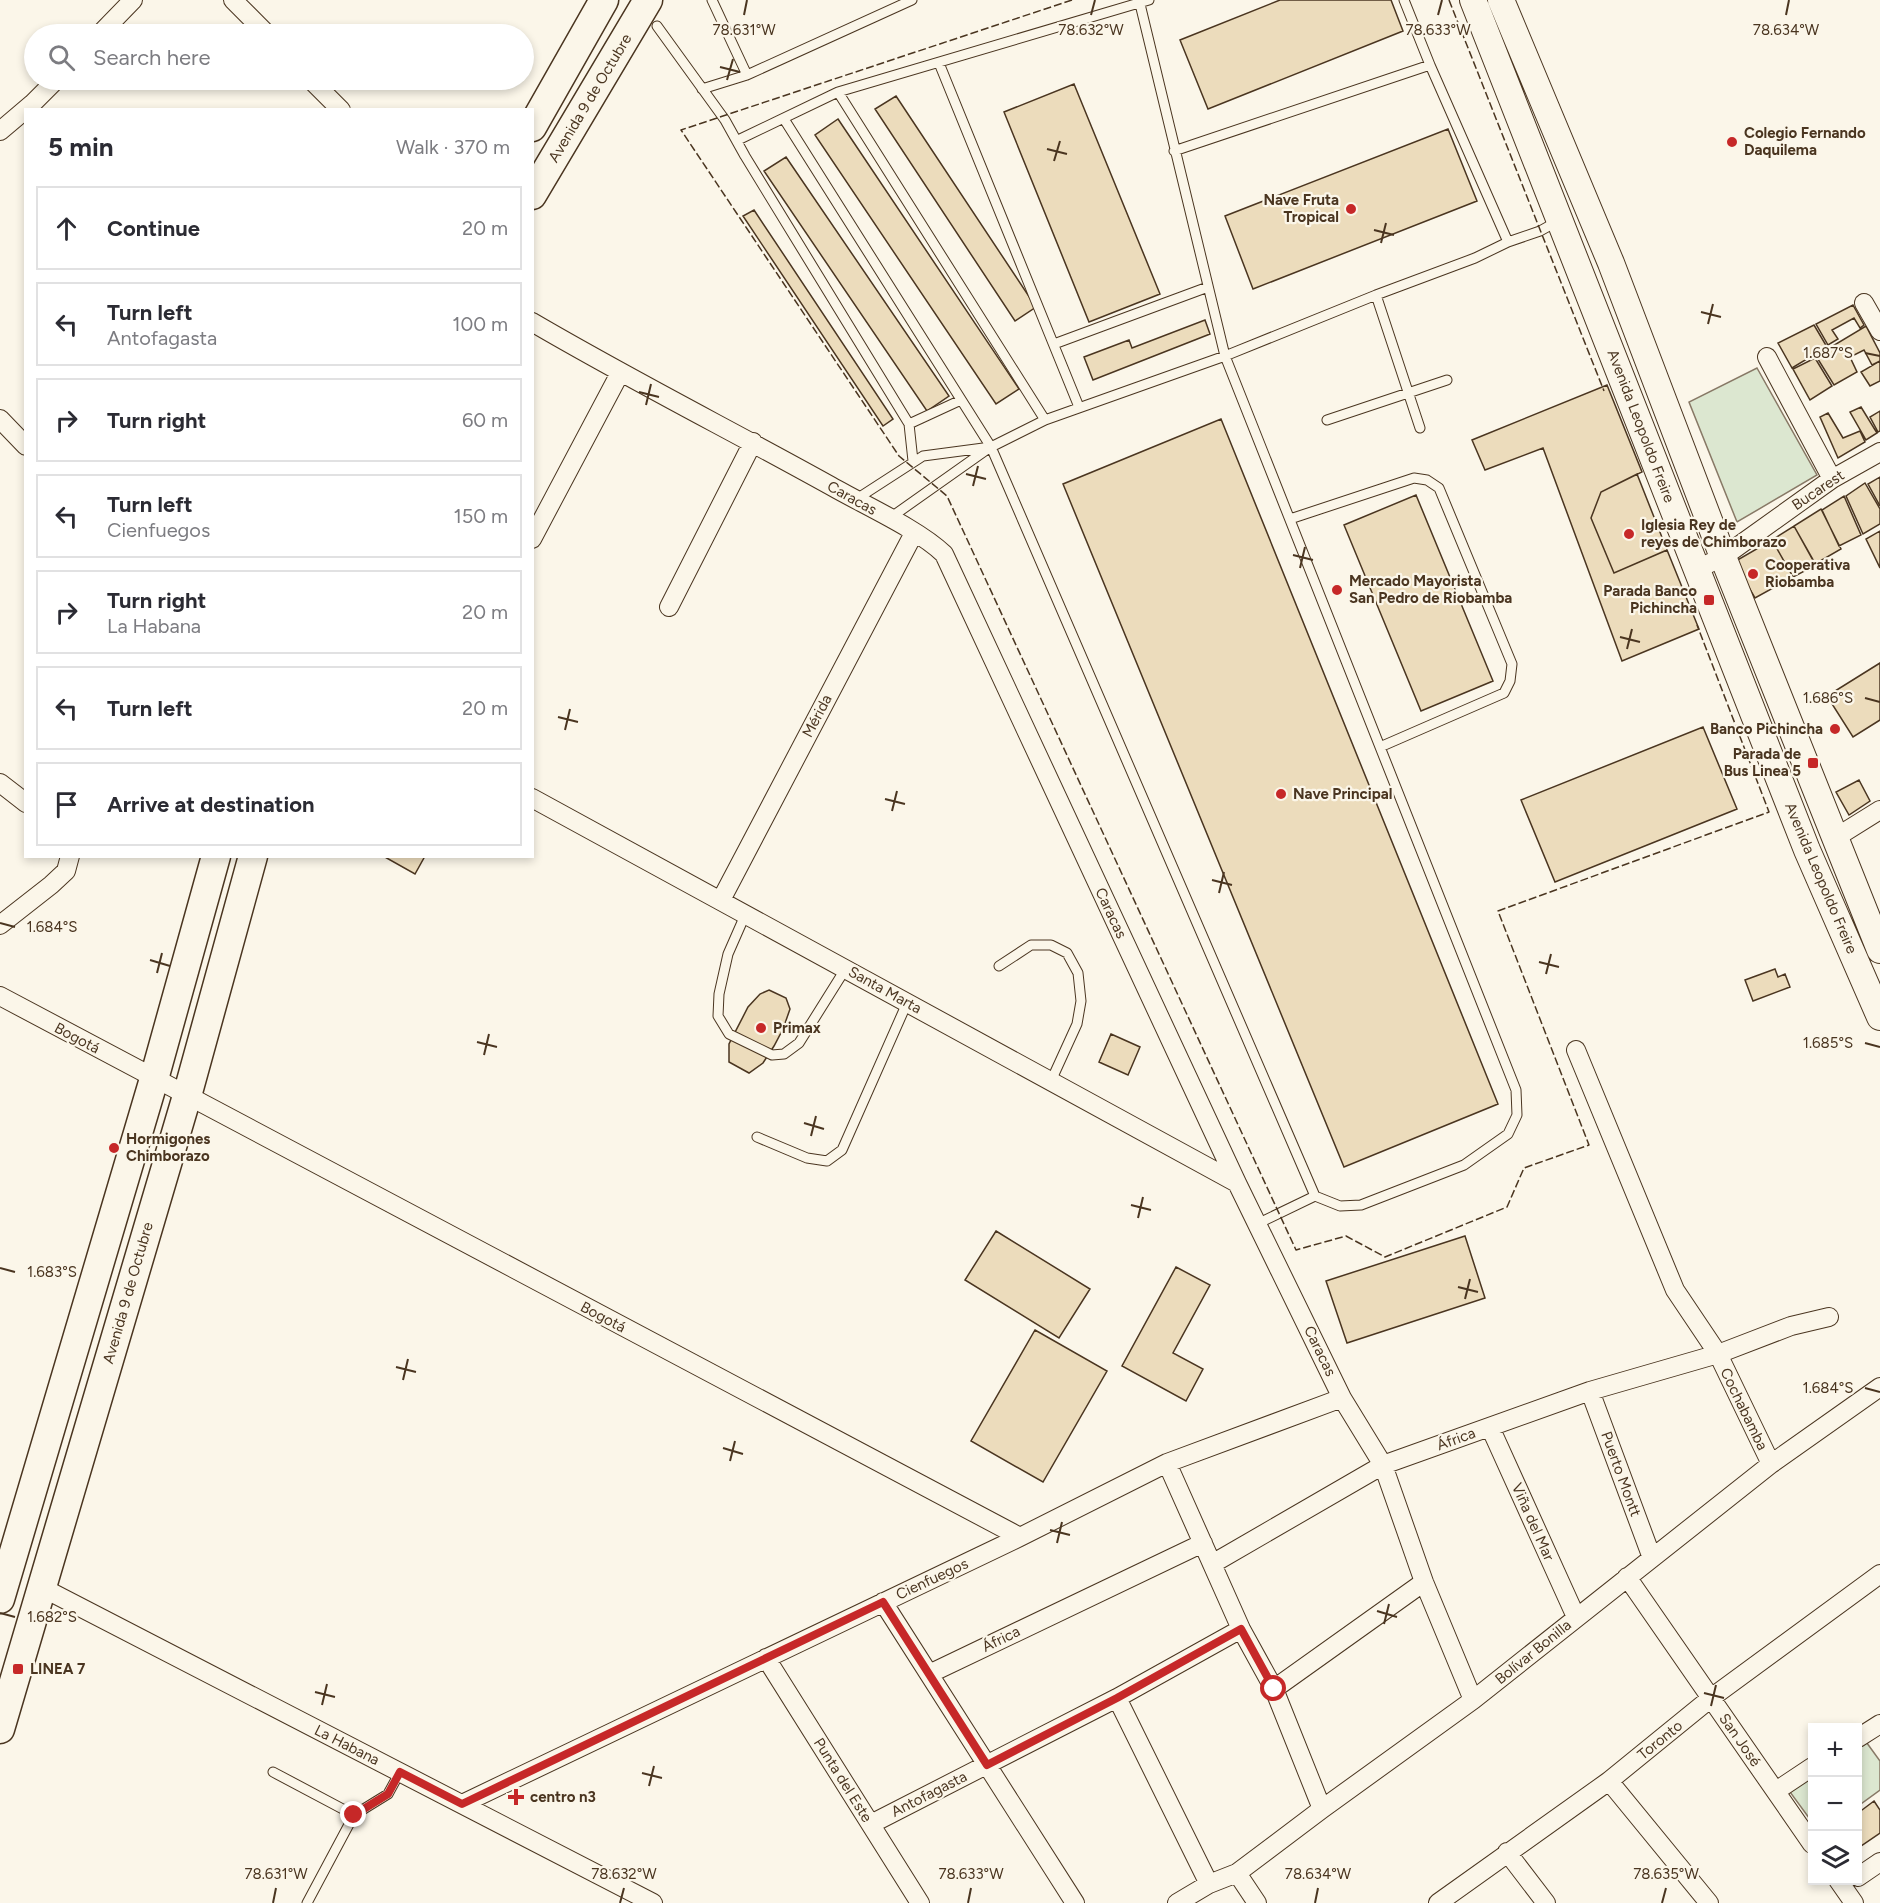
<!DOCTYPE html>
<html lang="en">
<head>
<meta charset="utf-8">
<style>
  body { margin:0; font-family:Figtree,sans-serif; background:#f7f7f7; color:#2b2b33 }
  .controls { position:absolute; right:18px; bottom:18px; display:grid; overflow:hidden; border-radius:0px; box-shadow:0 3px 9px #0003 }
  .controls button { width:54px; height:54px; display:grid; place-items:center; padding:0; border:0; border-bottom:2px solid #e1e1e2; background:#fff; color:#2b2b33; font:30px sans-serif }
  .stop { position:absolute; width:18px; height:18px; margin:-14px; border:4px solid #c62828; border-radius:50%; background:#fff }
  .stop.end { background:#c62828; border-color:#fff; box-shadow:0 2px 6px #0008 }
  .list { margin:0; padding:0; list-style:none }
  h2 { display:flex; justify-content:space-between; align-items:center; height:78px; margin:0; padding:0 24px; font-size:26px }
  h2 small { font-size:20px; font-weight:400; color:#7c7c81 }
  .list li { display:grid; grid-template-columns:39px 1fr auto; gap:18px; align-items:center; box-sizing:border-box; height:84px; margin:0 12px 12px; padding:0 12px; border:2px solid #e1e1e2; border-radius:0px }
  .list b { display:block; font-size:22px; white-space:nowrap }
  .list p { margin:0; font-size:20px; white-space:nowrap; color:#7c7c81 }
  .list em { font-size:20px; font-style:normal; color:#7c7c81 }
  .icon { flex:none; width:33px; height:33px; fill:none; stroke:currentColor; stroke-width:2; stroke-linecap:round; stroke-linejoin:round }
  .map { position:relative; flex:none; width:1880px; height:1903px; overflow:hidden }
  .search { position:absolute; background:#fff; box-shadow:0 3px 9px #0003; left:24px; top:24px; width:510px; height:66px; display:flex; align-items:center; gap:15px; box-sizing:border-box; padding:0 21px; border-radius:33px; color:#7c7c81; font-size:22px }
  .panel { position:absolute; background:#fff; box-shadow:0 3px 9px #0003; left:24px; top:108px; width:510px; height:750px; border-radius:0px }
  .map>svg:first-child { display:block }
  .green { fill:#dce7d0; stroke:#887966; stroke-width:1.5 }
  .building { fill:#ecdcbc; stroke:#4a3520; stroke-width:1.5 }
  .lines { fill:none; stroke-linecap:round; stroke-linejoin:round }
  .service-casing { stroke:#4a3520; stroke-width:11 }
  .minor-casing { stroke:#4a3520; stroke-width:20 }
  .secondary-casing { stroke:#4a3520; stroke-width:28 }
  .primary-casing { stroke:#4a3520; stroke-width:31 }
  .service { stroke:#fbf6e9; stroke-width:9 }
  .minor { stroke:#fbf6e9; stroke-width:18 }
  .secondary { stroke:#fbf6e9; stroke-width:26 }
  .primary { stroke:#fbf6e9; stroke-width:28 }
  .fence { stroke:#4a3520; stroke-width:1.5; stroke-dasharray:8 3; stroke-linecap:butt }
  .route { stroke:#c62828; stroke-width:8 }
  .ticks { fill:none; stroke:#4a3520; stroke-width:2 }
  .poi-dot { fill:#c62828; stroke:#fbf6e9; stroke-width:2 }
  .labels { text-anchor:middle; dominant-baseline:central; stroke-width:4.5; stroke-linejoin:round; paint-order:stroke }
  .street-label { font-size:15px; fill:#4a3520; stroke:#fbf6e9 }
  .poi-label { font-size:15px; font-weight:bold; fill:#4a3520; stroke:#fbf6e9; text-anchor:start }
  .ticks-label { font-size:15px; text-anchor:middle; fill:#4a3520; stroke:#fbf6e9; stroke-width:4.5; stroke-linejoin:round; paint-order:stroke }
</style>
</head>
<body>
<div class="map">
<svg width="1880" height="1903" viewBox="0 0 1880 1903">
  <rect width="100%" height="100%" fill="#fbf6e9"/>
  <path class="green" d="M1757,368L1817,475L1737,522L1689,402Z
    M1864,1739L1880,1761V1790L1858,1806V1743Z
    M1812,1776V1822L1790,1792Z"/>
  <path class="building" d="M1280,0H1391L1403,31L1208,109L1180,40Z
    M1074,84L1160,294L1089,322L1004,112Z
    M896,96L1036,307L1015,321L875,109Z
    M838,119L1019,389L996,404L815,135Z
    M1448,129L1477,201L1253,289L1225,216Z
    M786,157L949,396L927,411L764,171Z
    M754,210L893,419L883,426L743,216Z
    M1853,305L1864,325L1860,328L1854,318L1832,330L1838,339L1828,345L1816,324Z
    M1205,320L1210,334L1093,380L1084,357L1129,340L1132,348Z
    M1814,325L1827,347L1792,368L1778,343Z
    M1866,326L1880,353V361L1872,365L1864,350L1850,357L1857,372L1834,385L1816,356Z
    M1815,358L1832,386L1810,400L1793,369Z
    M1880,361V381L1870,386L1861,372Z
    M1607,385L1642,472L1601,492L1591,518L1614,573L1667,550L1699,629L1622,661L1543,448L1485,470L1472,440Z
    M1861,407L1877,433L1866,440L1850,412Z
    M1880,411V431L1878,432L1870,417Z
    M1828,413L1843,438L1860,431L1865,442L1838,458L1820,417Z
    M1221,419L1498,1104L1344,1167L1063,484Z
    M1637,474L1667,550L1614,573L1591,518L1601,492Z
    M1880,477V506L1868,484Z
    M1865,483L1880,509V524L1863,534L1846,496Z
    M1416,495L1493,681L1421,711L1344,525Z
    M1844,496L1861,535L1839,546L1822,510Z
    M1821,509L1841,549L1815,564L1794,526Z
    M1794,526L1816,565L1793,577L1772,540Z
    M1880,531V568L1866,539Z
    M1772,540L1793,577L1755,598L1734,562Z
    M1880,663V720L1853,737L1827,696Z
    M1703,727L1737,809L1555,882L1521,800Z
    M1859,780L1870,801L1849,815L1836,792Z
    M383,856H425L415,874Z
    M1775,969L1778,977L1785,974L1790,987L1753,1001L1745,980Z
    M769,990L786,998L790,1009L783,1029L774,1046L763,1063L749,1073L729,1062V1044L748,1007L760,994Z
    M1111,1034L1140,1047L1128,1075L1099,1062Z
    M996,1231L1090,1289L1059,1338L965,1280Z
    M1465,1236L1485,1298L1347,1343L1326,1281Z
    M1176,1267L1210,1285L1173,1353L1203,1369L1186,1401L1122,1366Z
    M1035,1330L1107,1371L1043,1482L971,1441Z
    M1874,1801L1880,1810V1833L1858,1848V1813Z"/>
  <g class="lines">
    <defs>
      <path id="service" d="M712,0L747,75
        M1404,0L1430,65
        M657,26L725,120L745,156L909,424L913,461
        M939,63L1079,407
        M702,89L747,75L912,0
        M838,92L1045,420
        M784,119L991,447L1315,1196L1340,1206L1361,1205L1464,1165L1508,1134L1517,1115L1516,1090L1225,356L1140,4
        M738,140L838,92L1149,0
        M1508,242L1540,231L1558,221
        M1376,295L1420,428
        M1054,344L1208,287
        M1327,420L1447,380
        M909,424L961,400
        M855,500L923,456L991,447L1045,420L1225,356L1376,295L1475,258L1508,242L1430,65L1174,151
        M890,518L989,448
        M1290,519L1414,478L1427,480L1439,488L1512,664L1510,681L1504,693L1380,747
        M746,913L728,954L719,994L718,1016L729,1034L772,1055L784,1054L799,1043L846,968
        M999,966L1031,945H1051L1067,953L1078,973L1081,1001L1077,1024L1051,1081
        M757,1137L807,1158L827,1161L842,1150L907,1003
        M1257,1224L1315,1196
        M273,1772L354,1815
        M307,1903L354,1815L388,1794L400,1772"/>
      <path id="minor" d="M233,0L267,34
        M100,34L133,0
        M311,80L341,110
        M0,131L32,104L56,80
        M1864,303L1880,331
        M532,322C631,380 732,431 831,486C864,505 918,529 944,554L1237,1183L1342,1398L1383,1465L1424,1582L1473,1700
        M1767,357L1832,479
        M0,419L26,446
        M532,539L620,373
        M1697,569L1723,557L1832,479L1880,452
        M669,607L753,442
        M0,783L26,803
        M532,798L1237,1183
        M1835,838L1880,810
        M721,900L914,533
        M0,925L51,885L66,871L70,856
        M0,996L1020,1537
        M1576,1050L1675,1290L1718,1354L1771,1464
        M1590,1391L1652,1558
        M1490,1427L1576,1617
        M1167,1463L1241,1629L1274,1689L1322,1809
        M1212,1564L1383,1465L1590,1391L1718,1354L1791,1326L1829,1317
        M1627,1577L1812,1844
        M41,1587L653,1903
        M883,1602L1075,1903
        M766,1658L920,1903
        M929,1674L1203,1543
        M1274,1689L1424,1582
        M1117,1698L1209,1884
        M1858,1738L1880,1724
        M1609,1781L1709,1903
        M1776,1791L1812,1767
        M462,1804L1020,1537L1167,1463L1342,1398
        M871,1824L1117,1698L1241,1629
        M1507,1852L1546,1903
        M1237,1873L1257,1903
        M1858,1877L1880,1862
        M1838,1880L1854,1903
        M1177,1903L1209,1884L1237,1873L1322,1809L1473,1700L1771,1464L1880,1387
        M1438,1903L1609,1781L1711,1698L1880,1574"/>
      <path id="secondary" d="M1473,0L1807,850L1880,1017
        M1501,0L1611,263L1723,557L1880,950"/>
      <path id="primary" d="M532,127L604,0
        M532,195L648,0
        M0,1599L154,1079L216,856
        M0,1729L187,1096L253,856"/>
    </defs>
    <use href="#service" class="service-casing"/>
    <use href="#minor" class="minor-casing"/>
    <use href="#secondary" class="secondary-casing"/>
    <use href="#primary" class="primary-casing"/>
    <use href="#service" class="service"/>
    <use href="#minor" class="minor"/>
    <use href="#secondary" class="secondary"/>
    <use href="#primary" class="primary"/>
    <path class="fence" d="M1072,0L681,130L899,456L947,496L1296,1250L1346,1236L1385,1257L1507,1207L1524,1168L1589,1145L1498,911L1769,812L1697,625
      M1449,0L1604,391"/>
  </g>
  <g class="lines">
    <path class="route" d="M354,1815L388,1794L400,1772L462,1804L883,1602L987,1765L1117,1698L1241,1629L1274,1689"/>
  </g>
  <path class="ticks" d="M744,15L747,0M1091,15L1095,0M1438,15L1442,0M1786,15L1789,0M720,67L740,72M727,80L733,59M1047,149L1067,154M1054,161L1060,141M1374,230L1394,235M1381,243L1386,223M1701,312L1721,317M1708,324L1713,304M1865,353L1880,356M639,392L659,397M646,405L651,384M966,474L986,479M973,486L978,466M1293,555L1313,560M1300,568L1305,547M1620,637L1640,642M1627,649L1632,629M1865,698L1880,702M558,717L578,722M565,730L570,709M885,799L905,804M892,811L897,791M1212,880L1232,885M1219,893L1224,872M0,923L15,927M150,960L170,966M1539,962L1559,967M157,973L162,953M1546,974L1551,954M477,1042L497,1047M1865,1043L1880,1047M484,1055L489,1034M804,1123L824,1129M811,1136L816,1116M1131,1205L1151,1210M1138,1218L1143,1197M0,1268L15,1272M1458,1287L1478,1292M1465,1299L1470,1279M396,1367L416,1372M403,1380L408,1359M1865,1388L1880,1392M723,1448L743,1454M730,1461L735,1441M1050,1530L1070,1535M1057,1543L1062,1522M1377,1611L1397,1617M0,1613L15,1617M1384,1624L1389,1604M315,1692L335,1697M1704,1693L1724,1698M322,1705L327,1684M1711,1706L1716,1685M642,1773L662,1778M649,1786L654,1766M273,1903L276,1888M620,1903L624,1888M968,1903L971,1888M1315,1903L1318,1888M1662,1903L1666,1888"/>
  <g class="poi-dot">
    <circle cx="1732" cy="142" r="6"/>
    <circle cx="1351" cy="209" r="6"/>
    <circle cx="1629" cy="534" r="6"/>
    <circle cx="1753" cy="574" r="6"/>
    <circle cx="1337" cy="590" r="6"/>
    <rect x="1703" y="594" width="12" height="12" rx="3"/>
    <circle cx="1835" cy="729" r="6"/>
    <rect x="1807" y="757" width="12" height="12" rx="3"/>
    <circle cx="1281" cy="794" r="6"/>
    <circle cx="761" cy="1028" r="6"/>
    <circle cx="114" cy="1148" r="6"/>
    <rect x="12" y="1663" width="12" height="12" rx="3"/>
    <path d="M513 1788h6v6h6v6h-6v6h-6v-6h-6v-6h6z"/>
  </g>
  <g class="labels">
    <g class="street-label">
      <text transform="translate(590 98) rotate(-59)">Avenida 9 de Octubre</text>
      <text transform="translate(1641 426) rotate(69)">Avenida Leopoldo Freire</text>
      <text transform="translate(1818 490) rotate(-34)">Bucarest</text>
      <text transform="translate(852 498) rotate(29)">Caracas</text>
      <text transform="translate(817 716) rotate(-62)">Mérida</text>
      <text transform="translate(1821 878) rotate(67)">Avenida Leopoldo Freire</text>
      <text transform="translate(1111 913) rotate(65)">Caracas</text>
      <text transform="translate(885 990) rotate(29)">Santa Marta</text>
      <text transform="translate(77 1038) rotate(28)">Bogotá</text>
      <text transform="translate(128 1293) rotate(-74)">Avenida 9 de Octubre</text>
      <text transform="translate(603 1317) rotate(28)">Bogotá</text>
      <text transform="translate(1320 1351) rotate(64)">Caracas</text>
      <text transform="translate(1744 1409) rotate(64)">Cochabamba</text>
      <text transform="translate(1456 1439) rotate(-20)">África</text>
      <text transform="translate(1621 1474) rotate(70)">Puerto Montt</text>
      <text transform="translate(1533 1522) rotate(66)">Viña del Mar</text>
      <text transform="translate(932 1579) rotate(-25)">Cienfuegos</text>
      <text transform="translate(1001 1639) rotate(-26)">África</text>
      <text transform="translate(1533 1652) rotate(-39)">Bolívar Bonilla</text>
      <text transform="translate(1660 1740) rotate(-39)">Toronto</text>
      <text transform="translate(1740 1740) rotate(55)">San José</text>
      <text transform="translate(347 1745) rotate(27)">La Habana</text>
      <text transform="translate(843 1780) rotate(58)">Punta del Este</text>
      <text transform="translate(929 1794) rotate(-27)">Antofagasta</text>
    </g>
    <g class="poi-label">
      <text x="1744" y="133">Colegio Fernando<tspan x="1744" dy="17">Daquilema</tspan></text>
      <text x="1339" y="200" text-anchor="end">Nave Fruta<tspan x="1339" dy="17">Tropical</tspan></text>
      <text x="1641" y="525">Iglesia Rey de<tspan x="1641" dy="17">reyes de Chimborazo</tspan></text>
      <text x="1765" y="565">Cooperativa<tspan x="1765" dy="17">Riobamba</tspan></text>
      <text x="1349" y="581">Mercado Mayorista<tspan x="1349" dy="17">San Pedro de Riobamba</tspan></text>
      <text x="1697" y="591" text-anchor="end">Parada Banco<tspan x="1697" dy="17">Pichincha</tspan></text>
      <text x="1823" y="729" text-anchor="end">Banco Pichincha</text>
      <text x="1801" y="754" text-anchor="end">Parada de<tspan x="1801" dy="17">Bus Linea 5</tspan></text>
      <text x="1293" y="794">Nave Principal</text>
      <text x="773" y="1028">Primax</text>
      <text x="126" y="1139">Hormigones<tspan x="126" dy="17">Chimborazo</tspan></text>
      <text x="30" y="1669">LINEA 7</text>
      <text x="530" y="1797">centro n3</text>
    </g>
  </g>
  <g class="ticks-label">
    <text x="744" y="35">78.631°W</text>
    <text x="1091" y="35">78.632°W</text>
    <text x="1438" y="35">78.633°W</text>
    <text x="1786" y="35">78.634°W</text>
    <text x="1828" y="358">1.687°S</text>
    <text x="1828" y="703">1.686°S</text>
    <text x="52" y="932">1.684°S</text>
    <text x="1828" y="1048">1.685°S</text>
    <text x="52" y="1277">1.683°S</text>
    <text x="1828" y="1393">1.684°S</text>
    <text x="52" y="1622">1.682°S</text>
    <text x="276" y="1879">78.631°W</text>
    <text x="624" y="1879">78.632°W</text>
    <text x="971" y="1879">78.633°W</text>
    <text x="1318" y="1879">78.634°W</text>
    <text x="1666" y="1879">78.635°W</text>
  </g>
</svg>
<div class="controls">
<button>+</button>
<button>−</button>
<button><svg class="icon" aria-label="layers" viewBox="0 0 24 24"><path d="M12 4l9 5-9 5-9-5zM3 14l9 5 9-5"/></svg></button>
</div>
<div class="stop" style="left:1274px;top:1689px"></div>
<div class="stop end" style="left:354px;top:1815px"></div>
<div class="search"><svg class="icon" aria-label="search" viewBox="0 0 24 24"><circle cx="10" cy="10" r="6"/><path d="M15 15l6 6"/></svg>Search here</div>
<section class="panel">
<h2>5 min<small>Walk · 370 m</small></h2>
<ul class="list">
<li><svg class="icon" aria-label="ahead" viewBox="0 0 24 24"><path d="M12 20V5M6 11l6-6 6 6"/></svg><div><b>Continue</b></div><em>20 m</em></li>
<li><svg class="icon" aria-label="left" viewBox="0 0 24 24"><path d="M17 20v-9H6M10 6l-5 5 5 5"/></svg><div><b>Turn left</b><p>Antofagasta</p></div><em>100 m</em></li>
<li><svg class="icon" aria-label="right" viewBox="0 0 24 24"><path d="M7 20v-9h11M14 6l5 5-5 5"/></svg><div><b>Turn right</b></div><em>60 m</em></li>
<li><svg class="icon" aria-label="left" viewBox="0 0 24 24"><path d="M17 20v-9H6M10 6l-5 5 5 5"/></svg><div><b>Turn left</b><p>Cienfuegos</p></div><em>150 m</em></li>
<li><svg class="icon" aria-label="right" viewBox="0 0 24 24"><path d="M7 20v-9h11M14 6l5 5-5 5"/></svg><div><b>Turn right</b><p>La Habana</p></div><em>20 m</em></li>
<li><svg class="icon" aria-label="left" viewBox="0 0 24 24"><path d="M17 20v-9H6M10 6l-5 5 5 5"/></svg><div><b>Turn left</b></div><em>20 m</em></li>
<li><svg class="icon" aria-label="arrive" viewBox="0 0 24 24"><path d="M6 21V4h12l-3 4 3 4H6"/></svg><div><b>Arrive at destination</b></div></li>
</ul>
</section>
</div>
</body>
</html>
